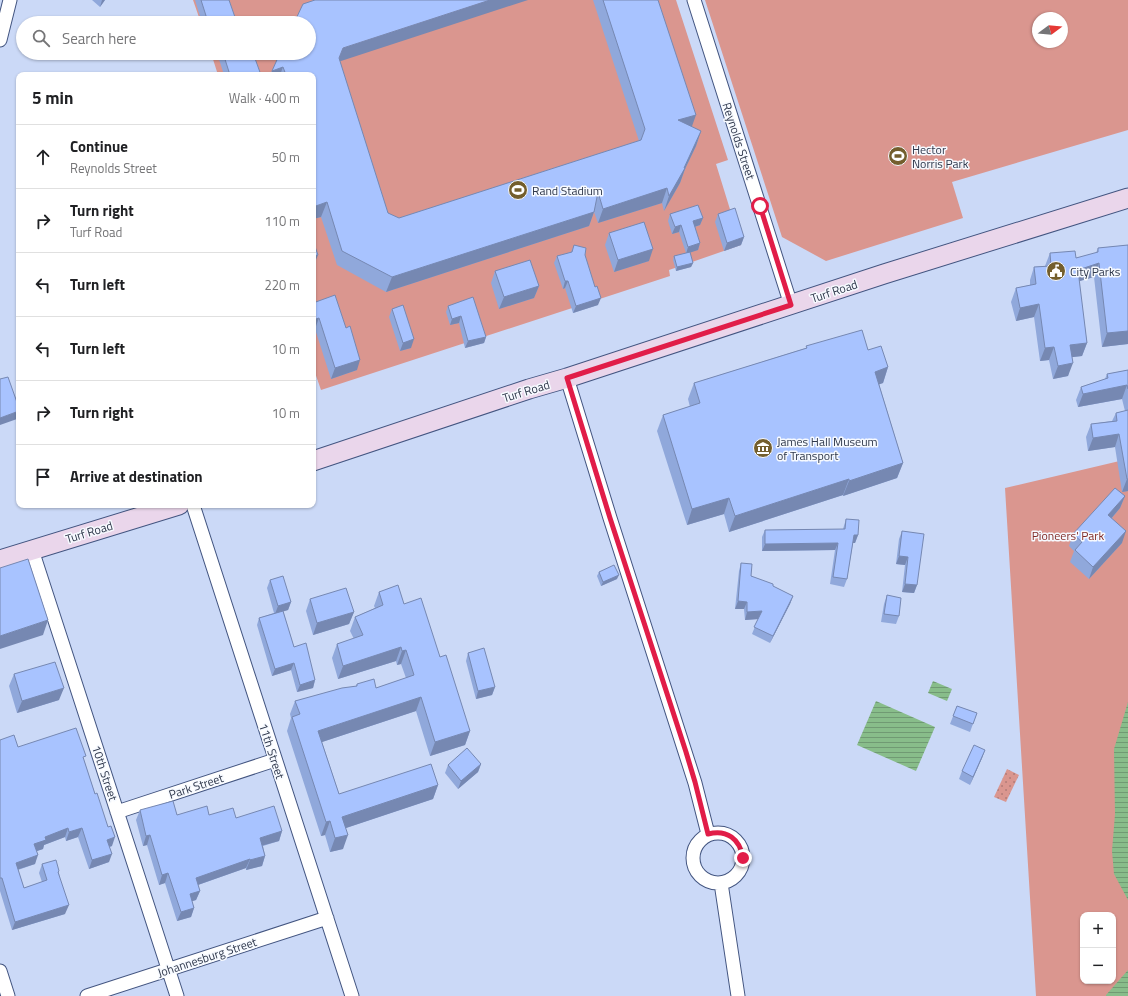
<!DOCTYPE html>
<html lang="en">
<head>
<meta charset="utf-8">
<style>
  body { margin:0; font-family:"Titillium Web",sans-serif; background:#f6f6f6; color:#202124 }
  .controls { position:absolute; right:12px; bottom:12px; display:grid; overflow:hidden; border-radius:8px; box-shadow:0 1px 3px #0004 }
  .controls button { width:36px; height:36px; display:grid; place-items:center; padding:0; border:0; border-bottom:1px solid #e0e0e0; background:#fff; color:#202124; font:20px sans-serif }
  .compass { position:absolute; left:1032px; top:12px; width:36px; height:36px; border-radius:50%; background:#fff; box-shadow:0 1px 3px #0004; rotate:74deg }
  .stop { position:absolute; width:12px; height:12px; margin:-9px; border:3px solid #e11d48; border-radius:50%; background:#fff }
  .stop.end { background:#e11d48; border-color:#fff; box-shadow:0 1px 4px #0008 }
  .list { margin:0; padding:0; list-style:none }
  h2 { display:flex; justify-content:space-between; align-items:center; height:52px; margin:0; padding:0 16px; font-size:17px }
  h2 small { font-size:13px; font-weight:400; color:#757577 }
  .list li { display:grid; grid-template-columns:26px 1fr auto; gap:12px; align-items:center; box-sizing:border-box; height:64px; padding:0 16px; border-top:1px solid #e0e0e0 }
  .list b { display:block; font-size:15px; white-space:nowrap }
  .list p { margin:0; font-size:13px; white-space:nowrap; color:#757577 }
  .list em { font-size:13px; font-style:normal; color:#757577 }
  .icon { flex:none; width:22px; height:22px; fill:none; stroke:currentColor; stroke-width:2; stroke-linecap:round; stroke-linejoin:round }
  .map { position:relative; flex:none; width:1128px; height:996px; overflow:hidden }
  .search { position:absolute; background:#fff; box-shadow:0 1px 3px #0004; left:16px; top:16px; width:300px; height:44px; display:flex; align-items:center; gap:10px; box-sizing:border-box; padding:0 14px; border-radius:22px; color:#757577; font-size:15px }
  .panel { position:absolute; background:#fff; box-shadow:0 1px 3px #0004; left:16px; top:72px; width:300px; height:436px; border-radius:8px }
  .map>svg:first-child { display:block }
  .grass { fill:url(#grass-dots) }
  .park { fill:#da968f; fill-rule:evenodd }
  .water { fill:url(#water-rules) }
  .lines { fill:none; stroke-linecap:round; stroke-linejoin:round }
  .minor-casing { stroke:#435580; stroke-width:15 }
  .secondary-casing { stroke:#435580; stroke-width:21 }
  .minor { stroke:#fff; stroke-width:13 }
  .secondary { stroke:#ead6eb; stroke-width:19 }
  .wall { fill:#90a8db }
  .shaded-wall { fill:#7688b2 }
  .building { fill:#a8c3ff; stroke:#7688b2 }
  .route { stroke:#e11d48; stroke-width:5 }
  .labels { text-anchor:middle; dominant-baseline:central; stroke-width:3; stroke-linejoin:round; paint-order:stroke }
  .street-label { font-size:12px; fill:#2e374b; stroke:#f7faff }
  .poi-label { font-size:12px; fill:#2e374b; stroke:#f7faff; text-anchor:start }
  .park-label { font-size:12px; fill:#812a27; stroke:#f7faff }
</style>
</head>
<body>
<div class="map">
<svg width="1128" height="996" viewBox="0 0 1128 996">
  <defs>
    <pattern id="grass-dots" width="8" height="8" patternUnits="userSpaceOnUse"><rect width="8" height="8" fill="#da968f"/><path d="M2 2h.1M6 6h.1" fill="none" stroke="#b17b77" stroke-width="1.8" stroke-linecap="round"/></pattern>
    <pattern id="water-rules" width="6" height="5" patternUnits="userSpaceOnUse"><rect width="6" height="5" fill="#88bd8a"/><path d="M0 2.5h6" fill="none" stroke="#709a73"/></pattern>
  </defs>
  <rect width="100%" height="100%" fill="#cbd9f7"/>
  <path class="grass" d="M1007,769L1019,775L1006,802L994,797Z"/>
  <path class="park" d="M193,0H676L728,160L716,164L741,245L669,270L670,276L321,390L313,367V75H218L211,53H309V23H201Z
    M705,0H1128V130L952,182L963,218L826,261L782,237ZM1038,18H1062V42H1038Z
    M1128,459V996H1036L1005,488ZM1083,915H1113V981H1083Z"/>
  <path class="water" d="M933,681L952,689L947,701L928,693Z
    M876,701L935,727L916,771L857,745Z
    M1128,702V900L1114,874L1112,851L1115,814L1114,749Z
    M1128,970V996H1106V995Z"/>
  <g class="lines">
    <defs>
      <path id="minor" d="M694,0L791,305
        M0,40L10,0
        M567,378L610,518L695,783L708,834
        M193,505L352,996
        M32,550L177,996
        M117,812L275,760
        M693 858a25 25 0 1 1 50 0a25 25 0 1 1-50 0Z
        M721,883L738,996
        M0,971L8,996
        M87,996L327,918"/>
      <path id="secondary" d="M313,461L529,389L567,378L884,274L1128,198
        M0,560L179,505"/>
    </defs>
    <use href="#minor" class="minor-casing"/>
    <use href="#secondary" class="secondary-casing"/>
    <use href="#minor" class="minor"/>
    <use href="#secondary" class="secondary"/>
  </g>
  <path class="wall" d="M92,0H105L100,7Z
    M195,0H229L237,23H202Z
    M593,0H658L692,127L701,131L696,146L685,169L680,183L664,211L662,203L598,223L594,212L589,226L386,292L337,265L321,217L313,219V75H270L280,53L340,62L388,213L399,218L639,141Z
    M217,53H253L261,75H224Z
    M670,214L703,218L700,225L695,227L700,243L698,250L690,252L693,263L691,267L676,271L673,260L674,256L686,253L679,232L672,234L668,221Z
    M718,214L744,237L741,245L724,251L715,222Z
    M609,233L649,261L614,272L605,245Z
    M574,245L585,255L598,305L573,313L565,288L563,289L554,263L557,256L571,252Z
    M1128,245V344L1102,347L1094,277L1079,281L1087,343L1082,356L1072,357L1068,376L1053,379L1049,360L1040,361L1034,317L1016,321L1011,302L1016,288L1030,285V280L1034,267L1045,266L1050,253L1076,258L1096,253L1098,248Z
    M495,271L539,286L534,298L499,309L491,283Z
    M313,303L346,328L357,370L331,379L315,329H313Z
    M448,306L486,337L484,343L465,348L459,323L450,325L446,312Z
    M392,309L411,348L400,351L389,317Z
    M806,346L868,350L888,367L883,383L879,384L903,463L897,478L843,496V495L729,532L724,514L687,525L657,431L663,415L690,407L688,399L694,383L806,348Z
    M1128,370V491L1122,492L1115,447L1088,451L1086,437L1091,424L1112,421L1116,413L1125,411L1122,399L1078,407L1076,400L1081,387L1105,379L1107,374Z
    M1125,496L1120,508L1112,518L1122,543L1089,579L1070,562L1074,551L1069,546L1073,534Z
    M846,519L858,535L855,543H853L847,579L844,587L830,584L835,550L762,551V537L765,530L843,529Z
    M902,531L917,585L914,593L902,592L905,565L896,564L899,539Z
    M741,563L751,576L793,596L790,604L770,643L752,634L758,619L745,620L744,609H735L739,571Z
    M599,572L617,579L601,586L597,576Z
    M270,580L291,602L288,610L283,611L294,647L315,680L313,688L297,692L291,670L272,676L257,625L259,618L274,613L267,588Z
    M379,592L404,604L440,657L470,731L465,745L430,756L416,711L322,742L339,794L438,785L433,799L346,828L343,849L330,852L325,835L321,836L287,731L291,718L290,714L295,701L356,686L357,684L376,688L406,678L401,664L397,665L396,661L338,679L332,658L337,644L354,639L350,631L355,617L375,608L374,606Z
    M887,595L899,616L896,624L881,622L884,604Z
    M310,599L354,612L349,624L313,635L306,611Z
    M468,653L495,687L492,695L476,699L466,661Z
    M14,674L59,700L17,713L9,686Z
    M957,706L977,713L970,732L950,724Z
    M0,740L18,747L84,760L112,846L110,847L109,862L89,869L78,837L66,841L65,837L44,845L43,849L37,851L35,864L18,870L24,888L42,882L39,873L42,864L59,871V873L65,914L12,930L0,891Z
    M985,750L982,758L970,785L959,779L962,771Z
    M481,764L478,772L458,789L445,773L448,765Z
    M140,810L177,815H209L236,818L282,831L279,841L263,846L265,856L262,866L246,870V868L198,885L200,891L196,900L192,901L194,908L191,917L177,921L165,883L159,885L147,845L143,846L136,820Z"/>
  <path class="shaded-wall" d="M102,0H105L100,7Z
    M490,0H528L338,62L339,58L343,48Z
    M283,67L280,75H270L272,71Z
    M696,115L691,129L678,120Z
    M701,131L696,146L685,169L680,183L664,211L669,196L684,168Z
    M667,188L662,203L598,223L603,209Z
    M327,202L321,217L313,219V207Z
    M594,212L589,226L386,292L392,277Z
    M703,218L700,225L691,228L693,221Z
    M681,225L679,232L672,234L675,227Z
    M744,237L741,245L724,251L727,243Z
    M700,243L698,250L686,254L688,247Z
    M653,249L649,261L614,272L618,260Z
    M318,255L313,267V256Z
    M693,263L691,267L676,271L677,267Z
    M1099,263L1094,277L1073,283L1078,270Z
    M565,281H568L565,288L563,289Z
    M539,286L534,298L499,309L504,297Z
    M601,298L598,305L573,313L576,306Z
    M1039,304L1034,317L1016,321L1020,308Z
    M461,316L459,323L450,325L452,319Z
    M319,318L315,329H313V320Z
    M1128,331V344L1102,347L1107,333Z
    M486,337L484,343L465,348L468,341Z
    M414,339L411,348L400,351L403,343Z
    M1087,343L1082,356L1065,358L1070,345Z
    M1054,347L1049,360L1040,361L1045,348Z
    M360,360L357,370L331,379L335,368Z
    M1073,363L1068,376L1053,379L1058,366Z
    M888,367L883,383L869,388L875,372Z
    M1127,385L1122,399L1078,407L1083,394Z
    M19,411V414L17,419L0,425V418Z
    M1119,434L1115,447L1088,451L1093,438Z
    M903,463L897,478L843,496L849,481Z
    M849,479L843,495L729,532L735,516Z
    M1127,479H1128V491L1122,492Z
    M1125,496L1120,508L1104,527L1108,515Z
    M729,498L724,514L687,525L692,509Z
    M1126,531L1122,543L1089,579L1093,567Z
    M854,535H858L855,543H851Z
    M838,543L835,550L762,551L765,544Z
    M899,556L908,557L905,565L896,564Z
    M619,575L617,579L601,586L603,582Z
    M905,584L917,585L914,593L902,592Z
    M793,596L790,604L770,643L773,636Z
    M738,601L747,602L744,609H735Z
    M291,602L288,610L275,614L278,606Z
    M762,611L759,619L745,620L747,612Z
    M354,612L349,624L313,635L317,623Z
    M48,620L43,635L0,649V636Z
    M401,647L396,661L338,679L343,666Z
    M406,650L401,664L397,665L402,651Z
    M294,663L291,670L272,676L275,669Z
    M315,680L313,688L297,692L300,685Z
    M495,687L492,695L476,699L478,691Z
    M64,688L59,700L17,713L22,701Z
    M421,697L416,711L313,745L318,731Z
    M470,731L465,745L430,756L435,742Z
    M985,750L982,758L970,785L973,777Z
    M481,764L478,772L458,789L461,781Z
    M438,785L433,799L337,831L342,817Z
    M330,821L325,835L321,836L326,822Z
    M68,828L65,837L44,845L43,849L31,853L34,844L45,837Z
    M82,828L78,837L66,841L69,832Z
    M282,831L279,841L257,847L260,838Z
    M150,835L147,845L143,846L146,836Z
    M348,835L343,849L330,852L335,838Z
    M115,837L112,846L104,848L107,840Z
    M112,854L109,862L89,869L92,860Z
    M38,855L35,864L13,871L16,863Z
    M265,856L262,866L246,870L250,860Z
    M250,859L246,868L192,887L196,878Z
    M168,873L165,883L159,885L162,875Z
    M200,891L196,900L186,903L190,894Z
    M69,905L65,914L12,930L15,922Z
    M194,908L191,917L177,921L181,912Z"/>
  <path class="building" d="M201,0H229L237,23H207L208,22Z
    M315,0H490L343,48L339,58L388,213L399,218L641,140L645,129L603,0H658L696,115L678,120L701,131L684,168H685L669,196L667,188L603,209L598,192L594,212L392,277L342,251L327,202L313,207V164L314,163L313,160V75H286L283,67L272,71L280,53H309V23H294L303,4Z
    M223,53H253L261,75H230Z
    M698,205L703,218L693,221L700,243L688,247L681,225L675,227L670,214Z
    M735,208L744,237L727,243L718,214Z
    M644,222L653,249L618,260L609,233Z
    M313,241L318,255L313,256Z
    M574,245L586,248L585,255L595,287L597,286L601,298L576,306L568,281H565L557,256L572,252Z
    M1128,245V331L1107,333L1099,263L1078,270L1087,343L1070,345L1073,363L1058,366L1054,347L1045,348L1039,304L1020,308L1016,288L1036,284L1034,267L1051,266L1050,253L1075,251L1076,258L1098,252V248Z
    M690,252L693,263L677,267L674,256Z
    M530,260L539,286L504,297L495,271Z
    M335,295L346,328L350,326L360,360L335,368L319,318L313,320V303Z
    M473,297L486,337L468,341L461,316L452,319L448,306Z
    M403,305L414,339L403,343L392,309Z
    M862,330L868,350L881,346L888,367L875,372L903,463L849,481V479L735,516L729,498L692,509L663,415L700,403L694,383L807,348L806,346Z
    M1128,370V389L1127,385L1083,394L1081,387L1108,378L1107,374Z
    M8,377L19,408V411L0,418V379Z
    M1128,410V479H1127L1119,434L1093,438L1091,424L1117,421L1116,413Z
    M1115,488L1125,496L1108,515L1126,531L1093,567L1075,550L1082,542L1073,534Z
    M846,519L859,520L858,535H854L847,579L833,577L838,543L765,544V530L845,529Z
    M902,531L924,534L917,585L905,584L908,557L899,556Z
    M28,559L48,620L0,636V568Z
    M741,563L752,564L751,576L773,584V586L793,596L773,636L754,627L762,611L747,612V602L738,601Z
    M614,565L619,575L603,582L599,572Z
    M283,576L291,602L278,606L270,580Z
    M398,585L404,604L421,598L440,657L446,655L470,731L435,742L421,697L318,731L339,794L431,764L438,785L342,817L348,835L335,838L330,821L326,822L292,717L300,714L295,701L342,688L357,686V684L374,679L376,688L414,675L406,650L402,651L401,647L343,666L337,644L363,635L355,617L383,605L379,592Z
    M346,588L354,612L317,623L310,599Z
    M887,595L901,598L899,616L884,614Z
    M283,611L294,647L306,643L315,680L300,685L294,663L275,669L259,618Z
    M484,648L495,687L478,691L468,653Z
    M55,662L64,688L22,701L14,674Z
    M957,706L977,713L973,724L953,716Z
    M76,728L86,756L83,757L95,794L97,793L108,827L111,826L115,837L107,840L112,854L92,860L82,828L69,832L68,828L45,837L46,840L34,844L38,855L16,863L24,888L47,880L42,864L56,860L59,871L58,872L69,905L15,922L2,878H0V740L14,735L18,747Z
    M974,745L985,750L973,777L962,771Z
    M467,748L481,764L461,781L448,765Z
    M173,801L177,815L207,806L209,815L233,808L236,818L274,806L282,831L260,838L265,856L250,860V859L196,878L200,891L190,894L194,908L181,912L168,873L162,875L150,835L146,836L140,810Z"/>
  <g class="lines">
    <path class="route" d="M743,858C740,839 727,829 708,834L695,782L686,752L610,518L567,378L791,305L760,206"/>
  </g>
  <defs>
    <symbol id="stadium-disc" viewBox="-11 -11 22 22"><circle r="9.5" fill="#735e2d" stroke="#f7faff"/><path d="M0-5a6.5 5 0 1 0 0 10a6.5 5 0 1 0 0-10ZM-3.5-1.8h7v3.6h-7Z" fill="#fff"/></symbol>
    <symbol id="civic-disc" viewBox="-11 -11 22 22"><circle r="9.5" fill="#735e2d" stroke="#f7faff"/><path d="M-.6-6.5H3V-4.5H.6V-3L4-1V1h2V6H-6V1h2V-1L-.6-3ZM-1.2 2.5V6h2.4V2.5Z" fill="#fff"/></symbol>
    <symbol id="museum-disc" viewBox="-11 -11 22 22"><circle r="9.5" fill="#735e2d" stroke="#f7faff"/><path d="M0-6L6-3V-2H-6V-3ZM-5-1h2V3h-2ZM-1-1h2V3h-2ZM3-1h2V3H3ZM-6 4H6V6H-6Z" fill="#fff"/></symbol>
  </defs>
  <g fill-rule="evenodd">
    <use href="#stadium-disc" x="887" y="145" width="22" height="22"/>
    <use href="#stadium-disc" x="507" y="179" width="22" height="22"/>
    <use href="#civic-disc" x="1045" y="260" width="22" height="22"/>
    <use href="#museum-disc" x="752" y="437" width="22" height="22"/>
  </g>
  <g class="labels">
    <g class="street-label">
      <text transform="translate(739 141) rotate(72)">Reynolds Street</text>
      <text transform="translate(834 291) rotate(-18)">Turf Road</text>
      <text transform="translate(526 391) rotate(-17)">Turf Road</text>
      <text transform="translate(89 532) rotate(-17)">Turf Road</text>
      <text transform="translate(272 751) rotate(72)">11th Street</text>
      <text transform="translate(105 773) rotate(72)">10th Street</text>
      <text transform="translate(196 786) rotate(-18)">Park Street</text>
      <text transform="translate(207 957) rotate(-18)">Johannesburg Street</text>
    </g>
    <g class="poi-label">
      <text x="912" y="149">Hector<tspan x="912" dy="14">Norris Park</tspan></text>
      <text x="532" y="190">Rand Stadium</text>
      <text x="1070" y="271">City Parks</text>
      <text x="777" y="441">James Hall Museum<tspan x="777" dy="14">of Transport</tspan></text>
    </g>
    <g class="park-label">
      <text x="1068" y="535">Pioneers' Park</text>
    </g>
  </g>
</svg>
<div class="controls">
<button>+</button>
<button>−</button>
</div>
<svg class="compass" viewBox="-18 -18 36 36"><path d="M0-13l5 13h-10z" fill="#e53935"/><path d="M0 13l5-13h-10z" fill="#757577"/></svg>
<div class="stop" style="left:760px;top:206px"></div>
<div class="stop end" style="left:743px;top:858px"></div>
<div class="search"><svg class="icon" aria-label="search" viewBox="0 0 24 24"><circle cx="10" cy="10" r="6"/><path d="M15 15l6 6"/></svg>Search here</div>
<section class="panel">
<h2>5 min<small>Walk · 400 m</small></h2>
<ul class="list">
<li><svg class="icon" aria-label="ahead" viewBox="0 0 24 24"><path d="M12 20V5M6 11l6-6 6 6"/></svg><div><b>Continue</b><p>Reynolds Street</p></div><em>50 m</em></li>
<li><svg class="icon" aria-label="right" viewBox="0 0 24 24"><path d="M7 20v-9h11M14 6l5 5-5 5"/></svg><div><b>Turn right</b><p>Turf Road</p></div><em>110 m</em></li>
<li><svg class="icon" aria-label="left" viewBox="0 0 24 24"><path d="M17 20v-9H6M10 6l-5 5 5 5"/></svg><div><b>Turn left</b></div><em>220 m</em></li>
<li><svg class="icon" aria-label="left" viewBox="0 0 24 24"><path d="M17 20v-9H6M10 6l-5 5 5 5"/></svg><div><b>Turn left</b></div><em>10 m</em></li>
<li><svg class="icon" aria-label="right" viewBox="0 0 24 24"><path d="M7 20v-9h11M14 6l5 5-5 5"/></svg><div><b>Turn right</b></div><em>10 m</em></li>
<li><svg class="icon" aria-label="arrive" viewBox="0 0 24 24"><path d="M6 21V4h12l-3 4 3 4H6"/></svg><div><b>Arrive at destination</b></div></li>
</ul>
</section>
</div>
</body>
</html>
